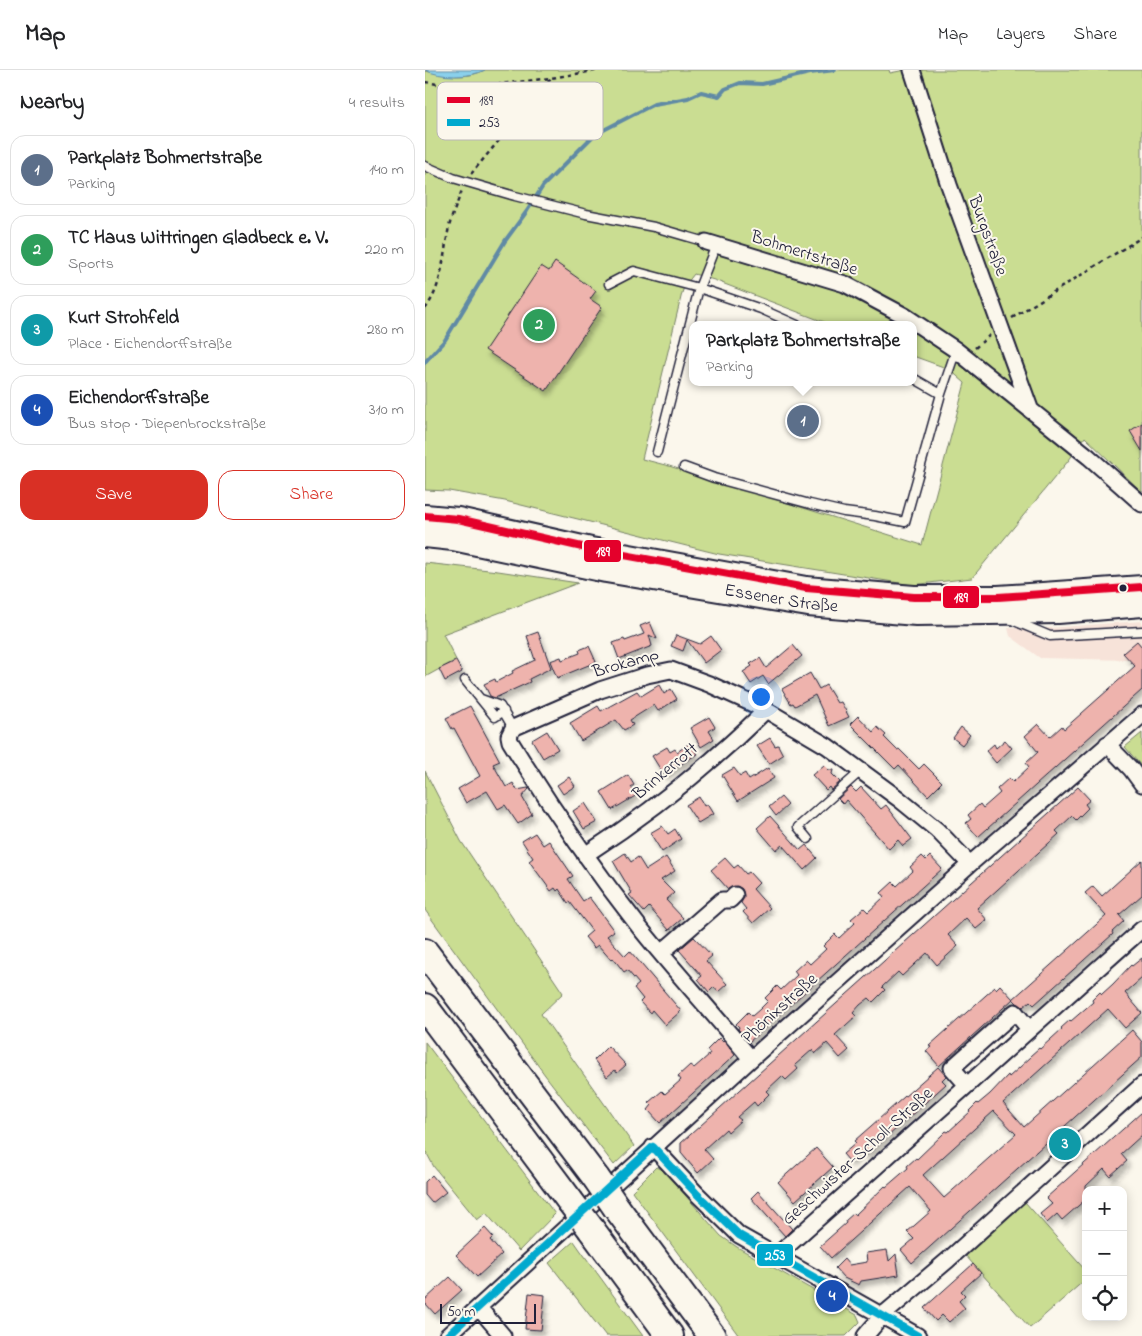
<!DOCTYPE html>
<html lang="en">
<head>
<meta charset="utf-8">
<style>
  body { margin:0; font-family:"Indie Flower",sans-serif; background:#f2f2f2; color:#202124 }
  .controls { position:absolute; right:15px; bottom:15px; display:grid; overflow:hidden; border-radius:10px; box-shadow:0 2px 12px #0003 }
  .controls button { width:45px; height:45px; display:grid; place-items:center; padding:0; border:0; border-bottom:1px solid #e0e0e0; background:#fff; color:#202124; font:25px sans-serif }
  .scale { position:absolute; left:15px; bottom:12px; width:96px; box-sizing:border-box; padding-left:5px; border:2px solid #22223b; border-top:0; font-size:14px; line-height:18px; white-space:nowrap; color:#22223b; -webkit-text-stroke:4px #fbf7ec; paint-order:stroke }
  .you { position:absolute; left:335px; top:626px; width:18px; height:18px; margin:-12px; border:4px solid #fff; border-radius:50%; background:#1a73e8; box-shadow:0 0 0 8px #1a73e833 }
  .badge { display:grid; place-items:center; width:32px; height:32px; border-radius:50%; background:#d93025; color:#fff; font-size:16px; font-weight:700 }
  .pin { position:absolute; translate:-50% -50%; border:2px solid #fff; box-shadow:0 1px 5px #0006 }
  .popup { position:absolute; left:264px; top:251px; width:228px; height:65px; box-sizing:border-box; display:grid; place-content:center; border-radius:10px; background:#fff; filter:drop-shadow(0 1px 4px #0005); font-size:16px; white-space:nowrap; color:#757577 }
  .popup b { font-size:19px; color:#202124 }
  .popup::after { content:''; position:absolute; left:50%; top:100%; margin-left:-10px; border:10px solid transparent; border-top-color:#fff }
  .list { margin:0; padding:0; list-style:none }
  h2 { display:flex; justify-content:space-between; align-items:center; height:65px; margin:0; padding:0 20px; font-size:21px }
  h2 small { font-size:16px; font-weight:400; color:#757577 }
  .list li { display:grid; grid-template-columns:32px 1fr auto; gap:15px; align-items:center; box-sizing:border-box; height:70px; margin:0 10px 10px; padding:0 10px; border:1px solid #e0e0e0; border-radius:15px }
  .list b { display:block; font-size:19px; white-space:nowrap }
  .list p { margin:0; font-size:16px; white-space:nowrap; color:#757577 }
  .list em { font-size:16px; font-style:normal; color:#757577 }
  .actions { display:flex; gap:10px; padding:15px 20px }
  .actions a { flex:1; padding:11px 0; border:1px solid #d93025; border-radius:15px; text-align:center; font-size:18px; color:#d93025 }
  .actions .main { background:#d93025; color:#fff }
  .icon { flex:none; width:28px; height:28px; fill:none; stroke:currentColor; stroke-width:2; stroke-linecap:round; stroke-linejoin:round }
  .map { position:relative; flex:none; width:717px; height:1266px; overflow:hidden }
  header { display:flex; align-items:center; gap:30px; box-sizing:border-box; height:70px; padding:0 25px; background:#fff; border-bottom:1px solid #e0e0e0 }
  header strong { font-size:24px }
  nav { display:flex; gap:28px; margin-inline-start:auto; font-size:18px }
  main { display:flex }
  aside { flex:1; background:#fff }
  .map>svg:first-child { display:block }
  .built { fill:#f7e3d9 }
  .green { fill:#cadd92; stroke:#768066; fill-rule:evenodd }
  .water { fill:#8ad0eb; stroke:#608aa5 }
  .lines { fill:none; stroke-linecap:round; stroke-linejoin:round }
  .stream { stroke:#608aa5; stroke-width:4 }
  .building { fill:#eeb3ad; stroke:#22223b; fill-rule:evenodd; filter:url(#shadow) }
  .lane-casing { stroke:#22223b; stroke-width:11 }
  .street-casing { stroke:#22223b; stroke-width:19 }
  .primary-casing { stroke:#22223b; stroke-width:26 }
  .highway-casing { stroke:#22223b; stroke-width:30 }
  .path { stroke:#22223b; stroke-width:2.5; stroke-dasharray:4 4; stroke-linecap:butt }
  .lane { stroke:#fbf7ec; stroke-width:8 }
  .street { stroke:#fbf7ec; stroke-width:15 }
  .primary { stroke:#fbf7ec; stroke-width:22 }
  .highway { stroke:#fbf7ec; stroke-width:26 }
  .highway-bridge-casing { stroke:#22223b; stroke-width:30; stroke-linecap:butt }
  .highway-bridge { stroke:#fbf7ec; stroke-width:26 }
  .bus-1-casing { stroke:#fbf7ec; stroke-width:11 }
  .bus-2-casing { stroke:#fbf7ec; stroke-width:11 }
  .bus-1 { stroke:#e4002b; stroke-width:8 }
  .bus-2 { stroke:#00a9ce; stroke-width:8 }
  .bus-dot { fill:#22223b; stroke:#fbf7ec; stroke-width:2 }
  .labels { text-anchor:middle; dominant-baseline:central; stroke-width:4; stroke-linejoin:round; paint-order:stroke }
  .street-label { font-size:18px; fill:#22223b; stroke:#fbf7ec }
  .key { fill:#fbf7ec; stroke:#bab7b7; stroke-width:1 }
  .key-label { font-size:14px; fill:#22223b }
  .line-badge { stroke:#fbf7ec; stroke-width:2 }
  .badge-label { font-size:14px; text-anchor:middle; font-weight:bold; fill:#fff }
</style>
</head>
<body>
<header>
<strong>Map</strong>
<nav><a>Map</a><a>Layers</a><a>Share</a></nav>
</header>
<main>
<aside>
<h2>Nearby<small>4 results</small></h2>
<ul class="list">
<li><span class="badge" style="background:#5c6f8a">1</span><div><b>Parkplatz Bohmertstraße</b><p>Parking</p></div><em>140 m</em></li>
<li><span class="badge" style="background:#2e9e5b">2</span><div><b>TC Haus Wittringen Gladbeck e. V.</b><p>Sports</p></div><em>220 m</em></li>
<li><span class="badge" style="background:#0f9aa8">3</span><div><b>Kurt Strohfeld</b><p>Place · Eichendorffstraße</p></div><em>280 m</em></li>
<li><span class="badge" style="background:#1a4fb4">4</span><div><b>Eichendorffstraße</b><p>Bus stop · Diepenbrockstraße</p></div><em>310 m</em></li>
</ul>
<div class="actions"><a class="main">Save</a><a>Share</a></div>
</aside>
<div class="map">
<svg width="717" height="1266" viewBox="0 0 717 1266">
  <defs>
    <filter id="shadow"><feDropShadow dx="3" dy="5" stdDeviation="2.5" flood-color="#0004"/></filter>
  </defs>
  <rect width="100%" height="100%" fill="#fbf7ec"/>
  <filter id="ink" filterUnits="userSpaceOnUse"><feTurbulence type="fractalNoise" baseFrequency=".02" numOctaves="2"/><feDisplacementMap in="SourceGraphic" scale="10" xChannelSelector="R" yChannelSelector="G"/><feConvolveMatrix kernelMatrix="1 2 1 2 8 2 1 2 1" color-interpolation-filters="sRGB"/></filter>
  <g filter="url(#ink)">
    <path class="built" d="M717,551V604L704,590L615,588L585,566L583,558H624Z"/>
    <path class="green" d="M60,0H464L465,3L480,0H717V422L660,367L644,390L547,508L487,515L294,484L80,431L24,421L0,420V1C21,5 40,10 60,0ZM269,204L289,210L407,255H488V286L524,299L540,313L497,475L244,396L217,389L257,223L259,217Z
      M0,493L73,501L153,513L18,564L31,590L0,607Z
      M717,663V697L700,677Z
      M0,701L36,771L138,923L116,944L209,1076L189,1095L120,1005L0,840Z
      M0,972L130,1144L94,1181L61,1143L52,1150L9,1097L0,1080Z
      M231,1097L239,1101L296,1166L312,1177L432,1245L435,1252L421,1266H314L207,1121Z
      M600,1132L661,1201V1209L605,1258L540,1185Z
      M149,1171L156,1181L218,1266H181L124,1193Z"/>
    <path class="water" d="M0,0H60C44,8 15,8 0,0Z"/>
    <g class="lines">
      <path class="stream" d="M0,292L20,270L80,171L102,141L118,116L169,65L229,34L263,28L276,22L294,26L300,19L315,13L337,14L385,3L410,0"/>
    </g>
    <path class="building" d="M130,192L171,221L165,229L177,237L121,321L60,280L116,196L124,201Z
      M717,353V381L705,361Z
      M225,552L232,569L224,565L227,576L194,589L188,573L199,569L200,571L219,564L215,556Z
      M113,562L126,598L104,609L105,612L70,628L65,626L59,614L70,609L71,612L88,603L87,601L110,590L102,566Z
      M251,565L275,574L286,566L296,580L279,593L262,570L258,581L246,576Z
      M712,571L717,577V620L553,767L541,753L546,749L543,745L555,734L558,738L575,723L572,719L584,708L588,712L604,697L601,693L613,682L600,666L613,654L625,667L637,656L639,659L710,596L698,583Z
      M368,575L377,586L343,614L338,606L326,614L318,602L327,596L325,594L335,588L341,598Z
      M164,576L171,592L132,608L125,591L136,587L137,590L155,583L154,580Z
      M31,591L37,602L20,611L14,599Z
      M385,603L394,619L401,615L412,633L416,632L424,647L404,656L390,625L370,636L368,633L366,634L357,619Z
      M234,615L239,624L246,619L252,629L233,641L229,635L205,650L208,655L199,660L191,650L156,671L145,653L173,636L176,641L212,621L216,626Z
      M45,636L75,691L68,694L81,717L88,713L92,720L103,718L104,719L97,727L107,744L93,754L80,735L73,739L62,721L41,733L33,719L55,706L29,658L27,659L21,648Z
      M433,646L448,662L452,657L461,665L459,667L472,680L474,679L494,699L499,694L517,712L503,726L474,695L470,699L425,654Z
      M284,647L290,657L284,661L289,669L276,677L265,658Z
      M536,657L545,665L537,675L528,668Z
      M122,661L133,679L118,688L107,670Z
      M345,668L350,676L353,675L358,685L344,694L332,676Z
      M580,670L587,678L571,693L561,681L569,674L571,678Z
      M265,673L272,684L239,705L227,686L242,677L245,682L250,679L252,682Z
      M399,695L404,700H408L407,704L415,712L406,720L404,717L401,720L387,705Z
      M309,698L315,706L320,703L324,710L343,698L349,708L313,731L297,705Z
      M203,705L209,715L206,717L212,725L187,740L176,722Z
      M144,707L150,716L138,724L132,715Z
      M426,717L431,722L436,717L456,739L461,735L487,769L478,776L473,770L464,779L421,730L418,734L413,729Z
      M653,717L665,730L660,734L663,738L651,750L647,746L631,761L634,764L552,838L562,850L551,859L541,848L523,865L533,876L512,895L502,883L477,906L473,902L457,917L460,920L448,932L444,928L435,935L428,943L431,946L410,965L424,980L415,988L402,973L390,984L387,980L370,995L373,999L361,1010L357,1006L341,1021L344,1024L332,1036L329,1032L312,1047L316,1050L303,1062L301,1059L279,1079L288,1089L273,1103L256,1083V1073Z
      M274,727L279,736L282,734L288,744L273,753L261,735Z
      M356,727L363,735L351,746L344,737Z
      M160,733L172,752L159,759L148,741Z
      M345,746L375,780L381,775L392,788L379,800L357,775L351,780L332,758Z
      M237,756L243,764L250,759L256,769L237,782L225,763Z
      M110,763L118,775L124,771L148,806L143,809L158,831L164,827L189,861L182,866L200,886L205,881L256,941L240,955L227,940L225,943L215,932L218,929L209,918L214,914L202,900L199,902L188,888L186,890L173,875L169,878L160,867L167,861L145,832L143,833L134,819L132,821L130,818L126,821L104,791L108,788L97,771Z
      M200,783L206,792L213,787L221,800L241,787L250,801L236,810L249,823L241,830L258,848L244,860L224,837L219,842L204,825L207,823L188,791Z
      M497,786L501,790L505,786L517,799L324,972L313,959L314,957L311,954L323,942L327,946L335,939L343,931L340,928L352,916L356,920L372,905L369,901L381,890L385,894L401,879L398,876L410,864L414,868L430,853L426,849L439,838L443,842L459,827L456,823L468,812L472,816L488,801L485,797Z
      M300,788L309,798L313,795L321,804L324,802L334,813L328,819L345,838L328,853L318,842L321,839L316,833L319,827L317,819L312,816L303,819L286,800Z
      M717,790V825L694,845L699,851L687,862L688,864L609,935L605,931L598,937L592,933L588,929L681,846L660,823L668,816L677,826Z
      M269,867L287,886L281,891L302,914L293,922L289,917L284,922L273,909L277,906L254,880Z
      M717,888V908L700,923L717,943L700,958L683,939L578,1033L599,1057L707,960L717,972V987L487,1193L476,1180L489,1169L482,1162L506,1141L485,1117L406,1188L395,1176L421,1153L420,1151L429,1143L430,1145L460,1116L461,1117L483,1098L482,1096L491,1088L492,1089L517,1065L521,1061L523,1062L545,1042L544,1041L552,1033L553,1034L565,1024L583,1005L584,1007L606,987L605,986L614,978L615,979L637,959L636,958L645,950L646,951L668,932L667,930L675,922L677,924L688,914L706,895L707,896ZM569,1041L591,1064L519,1128L498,1105Z
      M575,915L588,929L514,996L501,981L506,977L504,976L570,917L571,919Z
      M294,968L298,972L299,971L310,985L235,1053L223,1040L227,1035L224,1032L237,1021L240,1024L256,1010L253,1006L265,995L269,998L285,984L282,980Z
      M183,976L201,995L192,1003L190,1000L182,1007L169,990Z
      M513,997L521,1006L517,1010L521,1014L442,1085L438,1081L425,1092L418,1084L431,1073L429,1071Z
      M717,1042V1065L696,1084L702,1091L685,1106L679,1099L661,1116V1129L637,1150L632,1144L622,1153L615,1144L627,1134L621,1128Z
      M391,1078L408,1097L370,1131L353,1112Z
      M7,1105L21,1122L7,1133L0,1125V1112Z
      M333,1121L367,1159L360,1166L326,1128Z
      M60,1158L68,1167L65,1170L77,1184L52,1207L31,1185Z
      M462,1180L464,1191L471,1184L474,1205L436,1211L434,1215L419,1208L410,1198L419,1189L424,1195L442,1192L441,1183Z
      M548,1194L556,1203L536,1221L540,1225L534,1231L540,1238L524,1252L517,1245L511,1251L499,1238Z
      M25,1207L37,1220L10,1244L0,1233V1230Z
      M104,1223L120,1225L116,1260L100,1259Z"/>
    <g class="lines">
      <defs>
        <path id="lane" d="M0,96L28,108L90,126L161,144L229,157L281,172
          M184,214L209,201L274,218L336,239L372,255
          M488,308L516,324
          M232,382L274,218L291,175
          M259,397L289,408L385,434L419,442L450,446L480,452L516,324L531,280
          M587,550L625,566L717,561
          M40,610L70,647L79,641
          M56,629L75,636L88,658
          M383,769L373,757L437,700"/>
        <path id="street" d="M487,0L524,115L606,341
          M281,172L420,214L480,246L531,280L664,387L717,434
          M682,674L706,699L717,714
          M160,785C225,743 286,694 341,640
          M236,883L297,830H305L310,825
          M326,989C290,945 251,903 215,858C168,798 125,736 85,671L84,666L88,658L175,620L222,605L246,600L284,614L341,640L402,676L474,729L512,760L545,794
          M542,1015L527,998L590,942L604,959
          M228,1077L271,1123L314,1165L493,1266
          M350,1187L717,859
          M54,1238L78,1266
          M22,1266L326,989L545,794L717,645
          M440,1266L458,1245L523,1190L717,1015"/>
        <g id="primary">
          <path d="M0,446L33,449L166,479L381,518L489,527H573L717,517"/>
          <path id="s1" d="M0,466L28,469L181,501L383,535L491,544L633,542L717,535"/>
        </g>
        <path id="highway" d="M0,882L171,1108
          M0,937L145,1131
          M191,1137L287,1266
          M166,1159L245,1266"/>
      </defs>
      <use href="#lane" class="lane-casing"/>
      <use href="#street" class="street-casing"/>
      <use href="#primary" class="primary-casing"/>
      <use href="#highway" class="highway-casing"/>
      <path class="path" d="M0,12L25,16L50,17L126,8L175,0
        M46,104L126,8
        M0,239C18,216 18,185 24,157C27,144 33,132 37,120
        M587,248L717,167
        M550,278L565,265"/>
      <use href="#lane" class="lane"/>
      <use href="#street" class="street"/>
      <use href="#primary" class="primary"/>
      <use href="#highway" class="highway"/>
      <defs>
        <path id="highway-bridge" d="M171,1108L191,1137
          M145,1131L166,1159"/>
      </defs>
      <use href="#highway-bridge" class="highway-bridge-casing"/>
      <use href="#highway-bridge" class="highway-bridge"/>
      <defs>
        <path id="bus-1" d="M0,446L33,449L166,479L381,518L489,527H573L717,517"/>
        <path id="bus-2" d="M228,1077L271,1123L314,1165L493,1266
          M22,1266L228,1077"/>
      </defs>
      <use href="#bus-1" class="bus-1-casing"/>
      <use href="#bus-2" class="bus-2-casing"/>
      <use href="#bus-1" class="bus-1"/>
      <use href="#bus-2" class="bus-2"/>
    </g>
  </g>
  <circle class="bus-dot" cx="698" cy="518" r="4.5"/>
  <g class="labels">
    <g class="street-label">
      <text transform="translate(562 166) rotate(70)">Burgstraße</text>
      <text transform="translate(379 184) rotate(18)">Bohmertstraße</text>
      <text stroke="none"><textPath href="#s1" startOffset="362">Essener Straße</textPath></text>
      <text transform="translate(201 594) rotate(-16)">Brokamp</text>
      <text transform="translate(241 702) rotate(-40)">Brinkerrott</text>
      <text transform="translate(355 939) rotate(-42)">Phönixstraße</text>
      <text transform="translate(433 1087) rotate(-42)">Geschwister-Scholl-Straße</text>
    </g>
  </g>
  <rect x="12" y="12" width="166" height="58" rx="8" class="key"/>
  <rect x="22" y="27" width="23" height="6" fill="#e4002b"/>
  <rect x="22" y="49" width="23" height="7" fill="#00a9ce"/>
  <g class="key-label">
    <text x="54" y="35">189</text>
    <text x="54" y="57">253</text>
  </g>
  <g class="line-badge">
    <rect x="158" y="469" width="39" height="24" rx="5" fill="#e4002b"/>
    <rect x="517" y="515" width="38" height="24" rx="5" fill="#e4002b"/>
    <rect x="331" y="1173" width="38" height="24" rx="5" fill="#00a9ce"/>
  </g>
  <g class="badge-label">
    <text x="178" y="486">189</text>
    <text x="536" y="532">189</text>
    <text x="350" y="1190">253</text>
  </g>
</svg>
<div class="controls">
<button>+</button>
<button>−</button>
<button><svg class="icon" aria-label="locate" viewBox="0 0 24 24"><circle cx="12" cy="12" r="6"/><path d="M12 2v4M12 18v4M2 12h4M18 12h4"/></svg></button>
</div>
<div class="scale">50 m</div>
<div class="you"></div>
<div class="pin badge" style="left:378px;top:351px;background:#5c6f8a">1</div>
<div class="popup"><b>Parkplatz Bohmertstraße</b>Parking</div>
<div class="pin badge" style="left:114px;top:255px;background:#2e9e5b">2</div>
<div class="pin badge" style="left:640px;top:1074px;background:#0f9aa8">3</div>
<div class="pin badge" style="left:407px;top:1226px;background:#1a4fb4">4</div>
</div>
</main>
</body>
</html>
